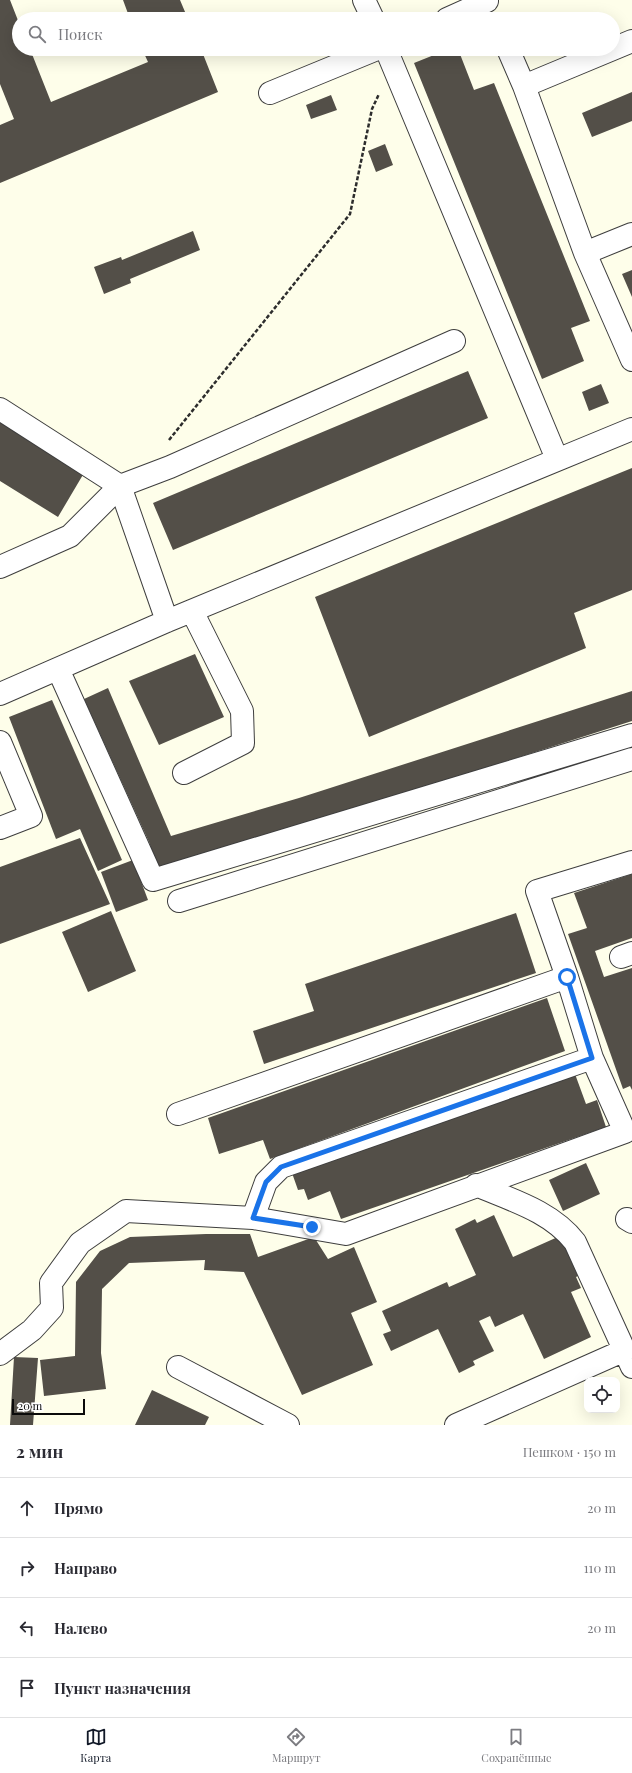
<!DOCTYPE html>
<html lang="ru">
<head>
<meta charset="utf-8">
<style>
  body { margin:0; font-family:"Playfair Display",serif; background:#f2f2f3; color:#2b2b33 }
  .controls { position:absolute; right:12px; bottom:12px; display:grid; overflow:hidden; border-radius:8px; box-shadow:0 4px 16px #0002 }
  .controls button { width:36px; height:36px; display:grid; place-items:center; padding:0; border:0; border-bottom:1px solid #e1e1e2; background:#fff; color:#2b2b33; font:20px sans-serif }
  .scale { position:absolute; left:12px; bottom:10px; width:73px; box-sizing:border-box; padding-left:4px; border:2px solid #0b0b0b; border-top:0; font-size:11px; line-height:14px; white-space:nowrap; color:#0b0b0b; -webkit-text-stroke:3px #fff; paint-order:stroke }
  .stop { position:absolute; width:12px; height:12px; margin:-9px; border:3px solid #1a73e8; border-radius:50%; background:#fff }
  .stop.end { background:#1a73e8; border-color:#fff; box-shadow:0 1px 4px #0008 }
  .list { margin:0; padding:0; list-style:none }
  h2 { display:flex; justify-content:space-between; align-items:center; height:52px; margin:0; padding:0 16px; font-size:17px }
  h2 small { font-size:13px; font-weight:400; color:#7c7c81 }
  .list li { display:grid; grid-template-columns:26px 1fr auto; gap:12px; align-items:center; box-sizing:border-box; height:60px; padding:0 16px; border-top:1px solid #e1e1e2 }
  .list b { display:block; font-size:15px; white-space:nowrap }
  .list em { font-size:13px; font-style:normal; color:#7c7c81 }
  .icon { flex:none; width:22px; height:22px; fill:none; stroke:currentColor; stroke-width:2; stroke-linecap:round; stroke-linejoin:round }
  .map { position:relative; flex:none; width:632px; height:1425px; overflow:hidden }
  .search { position:absolute; background:#fff; box-shadow:0 4px 16px #0002; left:12px; right:12px; top:12px; height:44px; display:flex; align-items:center; gap:10px; box-sizing:border-box; padding:0 14px; border-radius:22px; color:#7c7c81; font-size:15px }
  .sheet { height:292px; background:#fff }
  nav { display:flex; justify-content:space-around; align-items:center; box-sizing:border-box; height:56px; border-top:1px solid #e1e1e2; background:#fff; font-size:11px; color:#7c7c81 }
  nav a { display:grid; justify-items:center; gap:2px }
  nav .on { color:#111827 }
  .map>svg:first-child { display:block }
  .building { fill:#534f48 }
  .lines { fill:none; stroke-linecap:round; stroke-linejoin:round }
  .minor-casing { stroke:#3e3e3e; stroke-width:24 }
  .path { stroke:#2d2d2d; stroke-width:2.5; stroke-dasharray:4 2; stroke-linecap:butt }
  .minor { stroke:#fff; stroke-width:22 }
  .route { stroke:#1a73e8; stroke-width:5 }
</style>
</head>
<body>
<div class="map">
<svg width="632" height="1425" viewBox="0 0 632 1425">
  <rect width="100%" height="100%" fill="#fefeea"/>
  <path class="building" d="M0,0H10L19,23V49H30L51,102L148,62L142,49H201L218,92L0,183V125L14,119L0,84Z
    M123,0H180L188,19H130Z
    M449,49H458L474,90L494,83L590,321L571,328L584,361L542,379L414,63Z
    M632,92V121L592,137L582,113Z
    M331,95L337,110L311,119L306,105Z
    M385,144L393,165L376,172L368,151Z
    M193,231L200,250L130,279L131,283L104,294L94,267L121,257L122,260Z
    M632,270V297L622,274Z
    M468,371L488,418L173,550L153,503Z
    M601,384L609,403L589,411L582,392Z
    M0,421L84,473L58,517L0,481Z
    M632,468V590L574,613L586,648L369,737L315,597Z
    M195,654L224,717L159,745L129,681Z
    M108,688L171,836L299,798L632,691V721L307,825L158,869L149,842L84,699Z
    M52,700L122,860L98,871L80,829L56,839L9,717Z
    M80,838L110,904L0,944V867Z
    M133,860L148,900L116,912L101,872Z
    M632,874V938L595,951L604,977L632,968V1090L630,1086L623,1089L568,934L587,928L574,893Z
    M111,911L136,971L88,992L62,932Z
    M516,913L536,973L264,1064L253,1031L314,1011L305,984Z
    M547,998L565,1051L270,1159L263,1140L219,1154L208,1118Z
    M575,1074L586,1104L597,1100L606,1127L341,1219L330,1191L308,1200L304,1189L298,1190L292,1173Z
    M586,1163L600,1194L563,1211L549,1180Z
    M494,1215L513,1257L560,1236L578,1276L576,1277L581,1288L571,1292L591,1337L544,1359L523,1314L495,1327L490,1316L479,1321L494,1351L473,1361L475,1365L459,1373L438,1329L391,1351L383,1334L391,1331L382,1311L447,1282L449,1287L476,1275L455,1229L475,1219L477,1223Z
    M206,1234H250L258,1257L314,1237L328,1259L354,1247L377,1302L351,1313L373,1365L302,1395L244,1272L204,1270L205,1260L129,1263L102,1289L101,1353L106,1389L44,1396L40,1360L75,1356L76,1282L100,1251L130,1237Z
    M14,1357L38,1358L33,1425H10Z
    M152,1390L209,1417L205,1425H135Z"/>
  <g class="lines">
    <defs>
      <path id="minor" d="M364,0L373,19
        M447,19L487,1
        M386,49L557,459
        M508,49L524,86L585,253L632,360
        M524,86L632,41
        M270,93L377,49
        M585,253L632,234
        M0,409L120,486L70,536L0,567
        M167,621L120,486L170,467L454,341
        M58,669L153,880L632,735
        M0,694L167,621L632,429
        M0,742L31,816L0,828
        M184,773L243,743L242,711L192,611
        M179,901L632,759
        M621,957L632,953
        M178,1114L567,977
        M476,1185C511,1200 551,1211 575,1242L632,1367
        M253,1218L346,1234L625,1132L592,1058
        M627,1219L632,1222
        M0,1354L32,1330L52,1308L51,1283L80,1243L126,1211L253,1218L266,1182L281,1167L592,1058L567,977L537,891L632,862
        M178,1367L288,1425
        M456,1425L625,1350"/>
    </defs>
    <use href="#minor" class="minor-casing"/>
    <path class="path" d="M169,440L350,214L372,109L379,94"/>
    <use href="#minor" class="minor"/>
  </g>
  <g class="lines">
    <path class="route" d="M312,1227L253,1218L266,1182L281,1167L592,1058L567,977"/>
  </g>
</svg>
<div class="controls">
<button><svg class="icon" aria-label="locate" viewBox="0 0 24 24"><circle cx="12" cy="12" r="6"/><path d="M12 2v4M12 18v4M2 12h4M18 12h4"/></svg></button>
</div>
<div class="scale">20 m</div>
<div class="stop" style="left:567px;top:977px"></div>
<div class="stop end" style="left:312px;top:1227px"></div>
<div class="search"><svg class="icon" aria-label="search" viewBox="0 0 24 24"><circle cx="10" cy="10" r="6"/><path d="M15 15l6 6"/></svg>Поиск</div>
</div>
<section class="sheet">
<h2>2 мин<small>Пешком · 150 m</small></h2>
<ul class="list">
<li><svg class="icon" aria-label="ahead" viewBox="0 0 24 24"><path d="M12 20V5M6 11l6-6 6 6"/></svg><div><b>Прямо</b></div><em>20 m</em></li>
<li><svg class="icon" aria-label="right" viewBox="0 0 24 24"><path d="M7 20v-9h11M14 6l5 5-5 5"/></svg><div><b>Направо</b></div><em>110 m</em></li>
<li><svg class="icon" aria-label="left" viewBox="0 0 24 24"><path d="M17 20v-9H6M10 6l-5 5 5 5"/></svg><div><b>Налево</b></div><em>20 m</em></li>
<li><svg class="icon" aria-label="arrive" viewBox="0 0 24 24"><path d="M6 21V4h12l-3 4 3 4H6"/></svg><div><b>Пункт назначения</b></div></li>
</ul>
</section>
<nav>
<a class="on"><svg class="icon" aria-label="map" viewBox="0 0 24 24"><path d="M3 6l6-2 6 2 6-2v14l-6 2-6-2-6 2zM9 4v14M15 6v14"/></svg>Карта</a>
<a><svg class="icon" aria-label="directions" viewBox="0 0 24 24"><path d="M12 3l9 9-9 9-9-9zM9 14v-3h6M13 9l2 2-2 2"/></svg>Маршрут</a>
<a><svg class="icon" aria-label="saved" viewBox="0 0 24 24"><path d="M7 4h10v16l-5-4-5 4z"/></svg>Сохранённые</a>
</nav>
</body>
</html>
